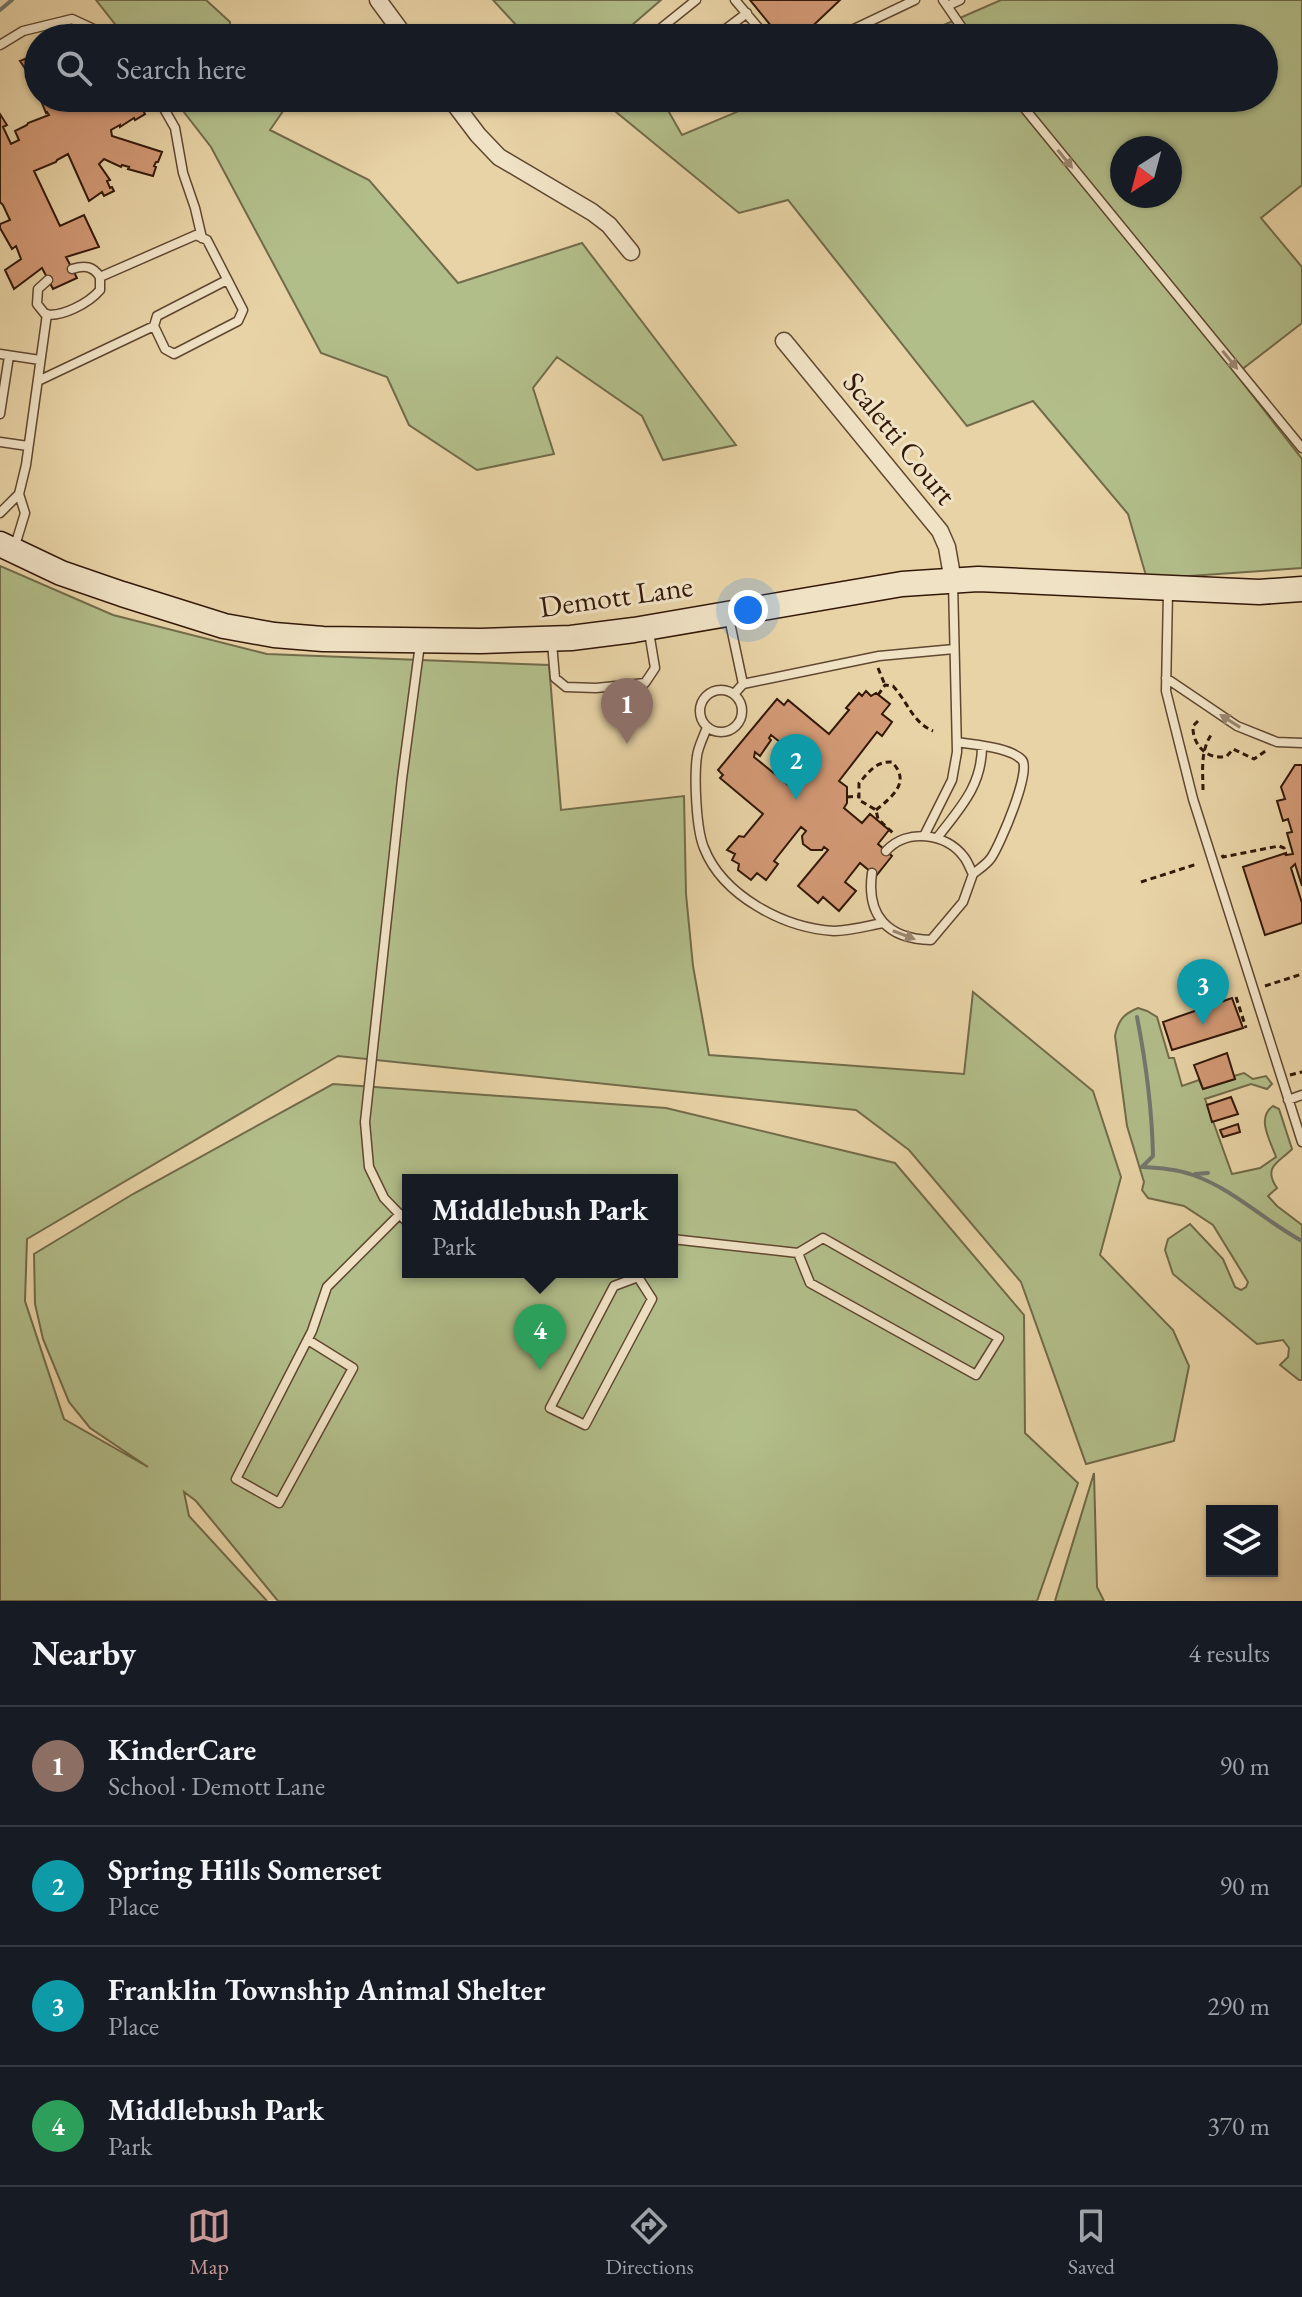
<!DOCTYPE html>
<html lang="en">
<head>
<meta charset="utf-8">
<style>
  body { margin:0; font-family:"EB Garamond",serif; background:#20242c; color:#f1f3f6 }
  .controls { position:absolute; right:24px; bottom:24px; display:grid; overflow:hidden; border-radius:0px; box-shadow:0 2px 6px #0004 }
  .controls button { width:72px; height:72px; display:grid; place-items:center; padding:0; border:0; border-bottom:2px solid #363941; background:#171b24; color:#f1f3f6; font:40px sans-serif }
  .compass { position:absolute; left:1110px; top:136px; width:72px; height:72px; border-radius:50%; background:#171b24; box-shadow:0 2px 6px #0004; rotate:216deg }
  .you { position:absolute; left:748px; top:610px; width:28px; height:28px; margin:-20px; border:6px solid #fff; border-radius:50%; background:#1a73e8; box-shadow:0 0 0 12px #1a73e833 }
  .badge { display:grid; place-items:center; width:52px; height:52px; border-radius:50%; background:#c59692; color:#fff; font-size:26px; font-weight:700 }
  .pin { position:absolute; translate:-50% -66px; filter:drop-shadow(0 2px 4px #0008) }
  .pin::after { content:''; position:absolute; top:42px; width:28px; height:24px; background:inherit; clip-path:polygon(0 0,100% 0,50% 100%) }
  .popup { position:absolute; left:402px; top:1174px; width:276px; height:104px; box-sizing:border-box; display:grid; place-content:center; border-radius:0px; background:#171b24; filter:drop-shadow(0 2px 6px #0005); font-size:26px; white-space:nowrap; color:#9ea1a6 }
  .popup b { font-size:30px; color:#f1f3f6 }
  .popup::after { content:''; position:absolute; left:50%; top:100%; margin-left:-16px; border:16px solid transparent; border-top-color:#171b24 }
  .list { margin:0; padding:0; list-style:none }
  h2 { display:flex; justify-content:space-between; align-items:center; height:104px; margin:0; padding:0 32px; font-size:34px }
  h2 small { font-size:26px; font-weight:400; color:#9ea1a6 }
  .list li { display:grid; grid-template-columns:52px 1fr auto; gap:24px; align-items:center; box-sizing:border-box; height:120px; padding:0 32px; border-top:2px solid #363941 }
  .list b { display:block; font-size:30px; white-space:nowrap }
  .list p { margin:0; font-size:26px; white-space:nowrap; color:#9ea1a6 }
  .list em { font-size:26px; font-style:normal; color:#9ea1a6 }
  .icon { flex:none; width:44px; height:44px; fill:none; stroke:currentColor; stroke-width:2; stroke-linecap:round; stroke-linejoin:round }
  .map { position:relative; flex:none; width:1302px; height:1601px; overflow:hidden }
  .search { position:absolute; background:#171b24; box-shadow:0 2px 6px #0004; left:24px; right:24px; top:24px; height:88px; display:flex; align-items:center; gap:20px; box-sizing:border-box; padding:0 28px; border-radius:44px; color:#9ea1a6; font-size:30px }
  .sheet { height:584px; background:#171b24 }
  nav { display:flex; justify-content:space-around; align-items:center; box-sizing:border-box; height:112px; border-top:2px solid #363941; background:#171b24; font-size:22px; color:#9ea1a6 }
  nav a { display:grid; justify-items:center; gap:4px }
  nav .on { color:#c59692 }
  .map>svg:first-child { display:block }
  .green { fill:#b2be8a; stroke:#726b49; stroke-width:2; fill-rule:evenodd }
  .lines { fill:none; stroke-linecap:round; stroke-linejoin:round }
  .stream { stroke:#73766f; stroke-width:4 }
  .building { fill:#d29975; stroke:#331808; stroke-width:2; fill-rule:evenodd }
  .lane-casing { stroke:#604730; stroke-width:11 }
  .street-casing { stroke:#604730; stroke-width:19 }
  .secondary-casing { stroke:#331808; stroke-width:27 }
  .path { stroke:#331808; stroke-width:3; stroke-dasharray:6 4; stroke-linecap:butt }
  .lane { stroke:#f0e2c5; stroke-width:8 }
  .street { stroke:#f0e2c5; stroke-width:16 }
  .secondary { stroke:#f0e2c5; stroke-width:24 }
  .oneway { fill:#9b8770 }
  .labels { text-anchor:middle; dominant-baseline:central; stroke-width:6; stroke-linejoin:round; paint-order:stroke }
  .street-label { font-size:30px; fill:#331808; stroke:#f0e2c5 }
</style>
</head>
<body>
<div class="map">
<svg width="1302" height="1601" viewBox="0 0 1302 1601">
  <rect width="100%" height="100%" fill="#e8d3a6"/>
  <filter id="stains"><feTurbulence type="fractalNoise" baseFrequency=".0025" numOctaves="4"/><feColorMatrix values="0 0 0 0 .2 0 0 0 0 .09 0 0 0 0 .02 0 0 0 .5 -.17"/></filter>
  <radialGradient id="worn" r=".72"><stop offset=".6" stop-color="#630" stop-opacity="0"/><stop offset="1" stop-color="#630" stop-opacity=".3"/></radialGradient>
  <path class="green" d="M96,0H206L230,22V38H126Z
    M493,0H661L624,32L627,38H528Z
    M1001,0H1302V185L1261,218L1302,267V323L1236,374L1302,459V568L1147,579L1128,514L1033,401L967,426L788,200L739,213L599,98H661L682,135L770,98H1264V38H914ZM1122,148H1170V196H1122Z
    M173,98H292L270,130L369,180L458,283L582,243L736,445L663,460L642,416L557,357L533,388L554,454L477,470L409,425L387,377L321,353L211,147Z
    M0,566L113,615L267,654L549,665L561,810L684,796L686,894L693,966L709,1055L964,1074L973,992L1093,1091L1121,1177L1100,1255L1173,1330L1189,1366L1174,1441L1086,1464L1021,1282L909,1150L856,1110L338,1056L27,1239L25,1301L64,1419L148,1467L90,1428L69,1402L43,1339L35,1304L34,1254L133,1194L333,1084L666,1108L895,1163L1024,1315L1025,1433L1078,1483L1037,1601H278L196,1501L184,1492L189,1516L267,1601H0ZM408,1180H672V1272H408Z
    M1138,1008L1147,1011L1157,1017L1169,1058H1174L1182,1086L1199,1080L1203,1089L1235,1079L1234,1076L1244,1073L1253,1079L1266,1076L1272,1084L1267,1089L1251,1084L1205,1099L1232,1174L1260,1168L1276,1157C1270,1140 1256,1118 1273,1106L1279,1109L1292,1149C1280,1162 1262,1166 1277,1188L1268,1196L1277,1206L1302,1225V1380H1299L1280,1365L1288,1357L1289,1348L1283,1340L1257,1344L1173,1274L1165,1250L1168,1239L1190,1224L1223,1259L1235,1287L1241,1290L1246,1287L1248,1282L1213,1225L1184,1206L1148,1198L1142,1190L1144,1182L1127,1126L1115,1036C1118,1021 1123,1014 1138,1008Z
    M1094,1473L1097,1587L1104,1601H1055Z"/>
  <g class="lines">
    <path class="stream" d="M0,10L12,0
      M1137,1017C1146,1063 1152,1109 1153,1156L1142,1167
      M1142,1167C1159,1168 1177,1169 1193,1175C1233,1189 1265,1221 1302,1241
      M1195,1174L1208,1173"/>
  </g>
  <path class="building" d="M750,0H840L800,38H787L780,29L776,32Z
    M38,52V97L33,83L28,77L30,76L20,61L35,55L34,53Z
    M40,98H97L95,104L100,108L116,98H136L138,101L136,102L138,105L140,104L145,114L135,120L134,118L120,127V125L111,130L112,136L162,152L158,162H156L154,166L156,167L153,176L128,169L129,167L122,165L121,167L104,159L99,164L110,180L107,181L110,188L112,187L114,191L104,196L102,192L89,201L68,154L57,160L56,162L34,171L60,226L84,215L99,247L66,257L77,278L53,289L42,268L14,289L5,270L21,259L16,246L12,249L0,228V224L10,220L3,205L0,202V114L7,125L3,127L11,144L19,140L15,131L27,125L28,123L49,115L47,112L46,113Z
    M866,691L871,696L876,693L890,704L882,714L892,722L882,736L877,732L839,781L847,787V803L844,808L862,823L870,814L889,830L878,844L892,856L876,876L860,863L845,882L856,891L839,911L823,897L818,903L798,886L828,850L824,847L822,850H811L803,844L802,836L806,831L801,827L774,861L778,864L766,880L757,873L751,880L738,870L739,864L732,860L735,854L727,850L739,836L744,837L763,814L720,778L723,775L718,770L777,699L784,705L788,700L829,734L849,710L846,708L859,693L862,696ZM771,735L810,766L792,788L754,757L755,752L760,756L771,740L769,738Z
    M1295,765H1302V886L1295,864L1291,868L1302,903V923L1265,935L1243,867L1286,853V855L1293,854L1287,833L1292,832L1288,819L1283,821L1277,801L1285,799L1281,787Z
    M1232,998L1243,1028L1172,1050L1163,1022Z
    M1227,1053L1235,1079L1203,1089L1194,1065Z
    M1231,1097L1238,1114L1212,1122L1207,1105Z
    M1238,1124L1240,1132L1223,1137L1220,1130Z"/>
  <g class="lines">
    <defs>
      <path id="lane" d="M735,0L767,38
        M943,0L969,38
        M947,6L960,0
        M658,38L655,33L696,0
        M714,38L747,13
        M835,38L915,0
        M0,45L23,31L72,19L113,38
        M158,98L175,128L183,173L195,208L202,238
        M704,98L705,100L709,98
        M1016,98L1302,448
        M48,280L38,289L37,304L45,314C61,318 89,303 100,290V277C93,266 85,265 72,269
        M154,326L157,316L227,280
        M0,354L40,360
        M38,381L154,326L165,349L174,354L238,321L243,310L207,240L196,235L100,277
        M0,414L9,356
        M0,442L28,446
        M0,513L19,494
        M14,549L25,513L19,494L26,465L47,314
        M1168,592L1166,691L1193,799L1302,1142
        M729,618L743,684
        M552,643L555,678L566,687L596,688L645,683L655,668L649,632
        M1166,678L1237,726L1277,742L1302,743
        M700 711a21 21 0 1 1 42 0a21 21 0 1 1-42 0Z
        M734,694L743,684L879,656L954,649
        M707,727C704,736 698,747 697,756C694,777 696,829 704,848C723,896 784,928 834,931C850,931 867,926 883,923
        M957,742C974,745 1010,747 1022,760C1032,770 1000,845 991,858C987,864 979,869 973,874
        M924,836L952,780L957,752L953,582
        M937,838C960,808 982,786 982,746
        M872,873C866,916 888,939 931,940L963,902L973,874C970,869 968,862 964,857C946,833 907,828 886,851
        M1288,1100L1302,1095
        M408,1223L384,1198L369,1167L365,1122L402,779L420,644
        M672,1239L798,1253L823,1238L999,1338L976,1375L810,1283L798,1253
        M638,1277L652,1299L585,1425L550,1408L614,1286L638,1277L640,1272
        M308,1340L353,1368L279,1503L236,1479L312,1331L327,1287L400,1214"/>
      <path id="street" d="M378,0L406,38
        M450,98L478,135L499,157L592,212L609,225L631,252
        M784,341L940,531L947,547L953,581"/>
      <path id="secondary" d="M0,544L61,573L122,594L224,626L274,635L323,639L481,641L571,638L634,630L902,584L978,579L1259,592L1302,589"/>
    </defs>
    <use href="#lane" class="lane-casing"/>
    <use href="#street" class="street-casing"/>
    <use href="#secondary" class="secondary-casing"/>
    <path class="path" d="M878,668L885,685
      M878,695L885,685L893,686C908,702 912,722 933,731
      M1198,721L1193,726C1192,745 1208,761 1227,756L1233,749L1254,759L1267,750
      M1203,790C1203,771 1200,752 1211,735
      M847,797L859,796
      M876,810C893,796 911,782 892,762C876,761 869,772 859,783V800L876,810L878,819L893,833
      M1222,855L1223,857L1279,846L1284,848L1286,855
      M1141,882L1197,864
      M1265,986L1302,974
      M1236,997L1246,1028
      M1290,1075L1302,1072"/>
    <use href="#lane" class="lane"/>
    <use href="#street" class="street"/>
    <use href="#secondary" class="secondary"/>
  </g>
  <defs><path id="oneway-solid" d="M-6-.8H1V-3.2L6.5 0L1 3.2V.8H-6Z" transform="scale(2)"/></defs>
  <g class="oneway">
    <use href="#oneway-solid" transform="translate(1065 159) rotate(51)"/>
    <use href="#oneway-solid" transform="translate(1230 360) rotate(51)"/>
    <use href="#oneway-solid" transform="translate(1230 721) rotate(-148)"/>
    <use href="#oneway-solid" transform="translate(904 935) rotate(21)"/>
  </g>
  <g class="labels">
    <g class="street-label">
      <text transform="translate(900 438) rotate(51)">Scaletti Court</text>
      <text transform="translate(616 596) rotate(-8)">Demott Lane</text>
    </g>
  </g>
  <rect width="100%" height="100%" filter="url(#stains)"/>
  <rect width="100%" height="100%" fill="url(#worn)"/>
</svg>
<div class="controls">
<button><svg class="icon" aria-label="layers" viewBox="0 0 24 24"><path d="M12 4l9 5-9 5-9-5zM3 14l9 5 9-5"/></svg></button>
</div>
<svg class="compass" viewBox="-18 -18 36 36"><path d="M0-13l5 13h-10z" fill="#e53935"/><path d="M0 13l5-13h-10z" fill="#9ea1a6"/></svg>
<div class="you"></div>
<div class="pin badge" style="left:627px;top:744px;background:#8d6e63">1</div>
<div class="pin badge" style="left:796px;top:800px;background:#0f9aa8">2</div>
<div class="pin badge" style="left:1203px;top:1025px;background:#0f9aa8">3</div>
<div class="pin badge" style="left:540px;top:1370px;background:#2e9e5b">4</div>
<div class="popup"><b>Middlebush Park</b>Park</div>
<div class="search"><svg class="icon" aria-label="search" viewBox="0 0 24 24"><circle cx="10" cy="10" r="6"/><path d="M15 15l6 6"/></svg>Search here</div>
</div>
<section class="sheet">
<h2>Nearby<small>4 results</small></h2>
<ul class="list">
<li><span class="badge" style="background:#8d6e63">1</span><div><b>KinderCare</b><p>School · Demott Lane</p></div><em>90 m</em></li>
<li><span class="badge" style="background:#0f9aa8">2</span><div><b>Spring Hills Somerset</b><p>Place</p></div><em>90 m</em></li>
<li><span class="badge" style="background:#0f9aa8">3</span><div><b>Franklin Township Animal Shelter</b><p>Place</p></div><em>290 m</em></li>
<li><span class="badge" style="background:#2e9e5b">4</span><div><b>Middlebush Park</b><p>Park</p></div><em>370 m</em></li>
</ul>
</section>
<nav>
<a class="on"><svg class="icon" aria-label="map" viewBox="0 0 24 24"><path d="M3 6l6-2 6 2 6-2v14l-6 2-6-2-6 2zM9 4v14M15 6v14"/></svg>Map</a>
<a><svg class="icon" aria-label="directions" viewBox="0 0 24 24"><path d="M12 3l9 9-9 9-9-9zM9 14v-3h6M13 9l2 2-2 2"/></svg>Directions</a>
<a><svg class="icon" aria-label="saved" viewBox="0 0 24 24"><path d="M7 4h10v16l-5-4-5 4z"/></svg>Saved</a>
</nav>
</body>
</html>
